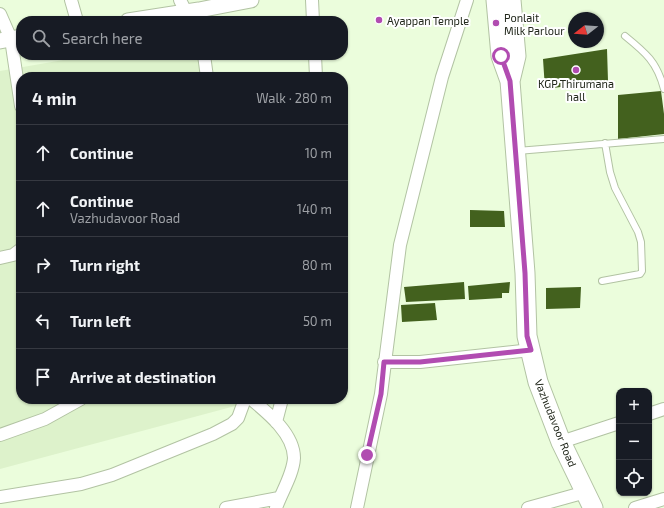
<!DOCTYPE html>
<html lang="en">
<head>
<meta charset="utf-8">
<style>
  body { margin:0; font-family:"Exo 2",sans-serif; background:#20242c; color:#f1f3f6 }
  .controls { position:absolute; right:12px; bottom:12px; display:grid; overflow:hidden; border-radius:8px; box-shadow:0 1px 3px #0004 }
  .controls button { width:36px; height:36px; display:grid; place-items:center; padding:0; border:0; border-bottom:1px solid #363941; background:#171b24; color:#f1f3f6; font:20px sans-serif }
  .compass { position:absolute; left:568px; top:12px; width:36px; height:36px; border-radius:50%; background:#171b24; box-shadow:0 1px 3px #0004; rotate:253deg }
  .stop { position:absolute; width:12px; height:12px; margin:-9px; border:3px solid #b14cb1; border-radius:50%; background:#fff }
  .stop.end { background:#b14cb1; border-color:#fff; box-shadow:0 1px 4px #0008 }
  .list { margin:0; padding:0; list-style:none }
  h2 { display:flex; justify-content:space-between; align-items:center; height:52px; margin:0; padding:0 16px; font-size:17px }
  h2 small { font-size:13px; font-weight:400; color:#9ea1a6 }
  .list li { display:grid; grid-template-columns:26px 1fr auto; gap:12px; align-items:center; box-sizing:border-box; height:56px; padding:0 16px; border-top:1px solid #363941 }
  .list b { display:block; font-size:15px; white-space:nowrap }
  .list p { margin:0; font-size:13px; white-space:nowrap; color:#9ea1a6 }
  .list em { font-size:13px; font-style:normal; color:#9ea1a6 }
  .icon { flex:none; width:22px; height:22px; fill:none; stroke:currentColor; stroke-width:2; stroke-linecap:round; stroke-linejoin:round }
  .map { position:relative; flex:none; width:664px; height:508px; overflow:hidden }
  .search { position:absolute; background:#171b24; box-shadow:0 1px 3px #0004; left:16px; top:16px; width:332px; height:44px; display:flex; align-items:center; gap:10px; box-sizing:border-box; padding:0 14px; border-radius:16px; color:#9ea1a6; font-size:15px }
  .panel { position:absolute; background:#171b24; box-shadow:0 1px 3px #0004; left:16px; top:72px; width:332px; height:332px; border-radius:16px }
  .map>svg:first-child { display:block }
  .built { fill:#ddf2cb }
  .building { fill:#43611e }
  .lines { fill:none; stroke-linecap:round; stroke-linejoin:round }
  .service-casing { stroke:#b2c3a3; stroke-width:8 }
  .minor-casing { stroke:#b2c3a3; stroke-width:14 }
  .tertiary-casing { stroke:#b2c3a3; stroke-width:17 }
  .primary-casing { stroke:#b2c3a3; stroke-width:21 }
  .service { stroke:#fff; stroke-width:6 }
  .minor { stroke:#fff; stroke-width:12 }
  .tertiary { stroke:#fff; stroke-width:15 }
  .primary { stroke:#fff; stroke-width:19 }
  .route { stroke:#b14cb1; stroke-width:5 }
  .poi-dot { fill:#b14cb1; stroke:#fff; stroke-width:1.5 }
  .labels { text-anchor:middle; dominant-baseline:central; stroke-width:4; stroke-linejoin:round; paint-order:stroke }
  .poi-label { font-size:11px; fill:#21271b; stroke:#fff; text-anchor:start }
  .street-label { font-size:11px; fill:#21271b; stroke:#fff }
</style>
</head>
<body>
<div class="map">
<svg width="664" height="508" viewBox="0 0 664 508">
  <rect width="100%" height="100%" fill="#ebfddc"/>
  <path class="built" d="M92,55H205L208,77H21V399H250V402L0,469V71Z"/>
  <path class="building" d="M607,49L608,81L545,89L543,59Z
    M661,91L664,114V134L618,139V95Z
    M470,210L504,211L505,227H470Z
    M464,282L465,299L406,302L404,287Z
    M510,282L509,293H502V298L469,300L468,286Z
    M581,287L580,308L546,309V288Z
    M435,303L437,320L402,322L401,305Z"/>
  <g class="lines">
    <defs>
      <path id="service" d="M625,36C646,53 657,62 664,89
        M517,151L664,139
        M602,281L640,274L642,271L641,242L638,232L615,188L610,172L605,143"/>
      <path id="minor" d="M71,0L77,21
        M180,0L186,12
        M312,0L313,21
        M0,14L11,39L21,106
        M204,55L207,77
        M315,55L316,77
        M0,258L13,255L21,249
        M384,362H420L531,350
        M251,399C268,413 294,434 294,458C293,475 281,493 276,508
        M649,414L664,409
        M276,422L282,399
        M0,435L45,419L81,399
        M561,442L619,423
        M0,497L81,484L112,475L213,434L232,424L238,418L245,399
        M226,508L279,498
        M357,508L381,394L400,245L442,77L467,0
        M528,508L586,492
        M635,508L664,499"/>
      <path id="tertiary" d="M128,21L199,10L251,0
        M0,41L21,37"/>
      <path id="primary" d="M496,0L501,56L510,81
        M511,0L516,56L510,81L525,273L527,336L538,382L561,442L593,508"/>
    </defs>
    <use href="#service" class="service-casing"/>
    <use href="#minor" class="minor-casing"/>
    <use href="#tertiary" class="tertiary-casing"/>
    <use href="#primary" class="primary-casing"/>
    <use href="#service" class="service"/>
    <use href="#minor" class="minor"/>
    <use href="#tertiary" class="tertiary"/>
    <use href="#primary" class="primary"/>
  </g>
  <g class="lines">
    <path class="route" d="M367,455L381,394L384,362H420L531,350L527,336L525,273L510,81L501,56"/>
  </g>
  <g class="poi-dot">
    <circle cx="379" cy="20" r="4"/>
    <circle cx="496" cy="23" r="4"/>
    <circle cx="576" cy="70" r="4"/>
  </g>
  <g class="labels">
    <g class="poi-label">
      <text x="504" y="17">Ponlait<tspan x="504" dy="13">Milk Parlour</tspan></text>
      <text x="387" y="20">Ayappan Temple</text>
      <text x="576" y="83" text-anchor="middle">KGP Thirumana<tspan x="576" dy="13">hall</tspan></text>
    </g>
    <g class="street-label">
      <text transform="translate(556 423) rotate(68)">Vazhudavoor Road</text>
    </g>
  </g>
</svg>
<div class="controls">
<button>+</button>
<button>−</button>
<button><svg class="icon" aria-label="locate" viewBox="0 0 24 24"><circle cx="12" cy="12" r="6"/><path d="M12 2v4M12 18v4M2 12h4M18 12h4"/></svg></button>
</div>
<svg class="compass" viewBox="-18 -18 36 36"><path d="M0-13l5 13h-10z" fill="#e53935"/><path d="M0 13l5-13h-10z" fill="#9ea1a6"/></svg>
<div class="stop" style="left:501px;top:56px"></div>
<div class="stop end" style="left:367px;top:455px"></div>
<div class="search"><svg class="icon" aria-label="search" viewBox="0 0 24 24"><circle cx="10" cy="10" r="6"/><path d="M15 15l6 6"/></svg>Search here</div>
<section class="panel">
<h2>4 min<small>Walk · 280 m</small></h2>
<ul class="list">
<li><svg class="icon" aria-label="ahead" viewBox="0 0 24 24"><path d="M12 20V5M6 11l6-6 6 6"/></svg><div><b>Continue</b></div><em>10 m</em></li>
<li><svg class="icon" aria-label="ahead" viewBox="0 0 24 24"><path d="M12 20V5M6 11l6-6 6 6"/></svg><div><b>Continue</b><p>Vazhudavoor Road</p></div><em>140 m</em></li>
<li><svg class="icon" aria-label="right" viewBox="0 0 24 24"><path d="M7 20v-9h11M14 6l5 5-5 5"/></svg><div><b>Turn right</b></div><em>80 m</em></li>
<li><svg class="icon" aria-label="left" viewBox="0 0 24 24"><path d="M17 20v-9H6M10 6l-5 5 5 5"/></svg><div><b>Turn left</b></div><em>50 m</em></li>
<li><svg class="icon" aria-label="arrive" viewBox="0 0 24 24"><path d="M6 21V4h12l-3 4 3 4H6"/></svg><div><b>Arrive at destination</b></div></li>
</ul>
</section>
</div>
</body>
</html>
